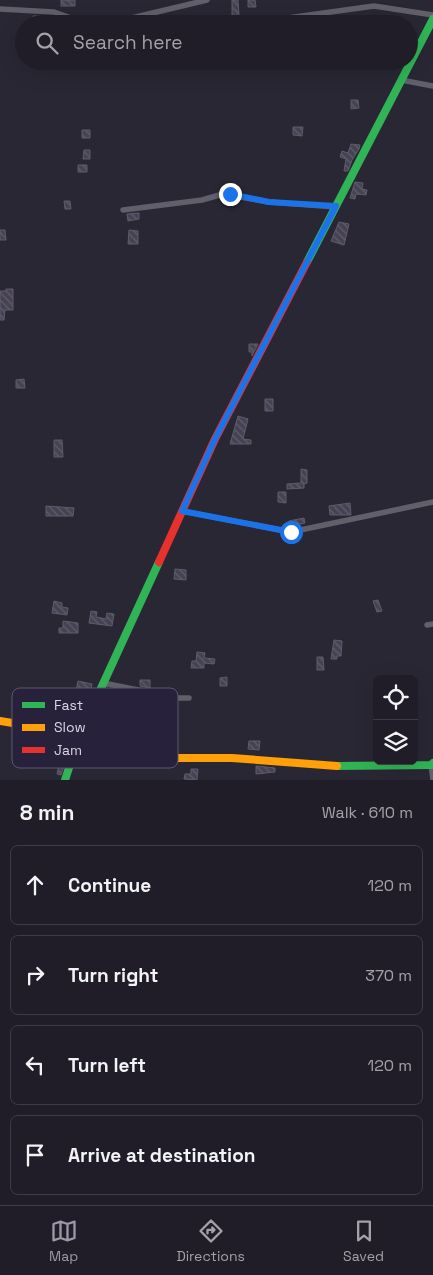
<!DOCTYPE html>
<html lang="en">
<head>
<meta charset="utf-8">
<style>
  body { margin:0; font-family:"Space Grotesk",sans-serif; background:#2d2a34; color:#f1f3f6 }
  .controls { position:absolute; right:15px; bottom:15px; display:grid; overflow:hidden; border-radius:8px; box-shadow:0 5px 20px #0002 }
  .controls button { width:45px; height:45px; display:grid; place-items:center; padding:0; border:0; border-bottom:1px solid #3d3b45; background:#201d28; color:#f1f3f6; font:25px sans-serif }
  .stop { position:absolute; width:15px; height:15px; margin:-11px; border:4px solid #1a73e8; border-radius:50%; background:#fff }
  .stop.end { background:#1a73e8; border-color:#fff; box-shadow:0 1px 5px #0008 }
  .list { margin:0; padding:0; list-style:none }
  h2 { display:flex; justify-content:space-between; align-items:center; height:65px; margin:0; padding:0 20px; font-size:21px }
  h2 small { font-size:16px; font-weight:400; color:#a2a2a8 }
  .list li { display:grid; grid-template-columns:32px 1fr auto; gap:15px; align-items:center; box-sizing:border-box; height:80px; margin:0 10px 10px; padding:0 10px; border:1px solid #3d3b45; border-radius:8px }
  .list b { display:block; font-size:19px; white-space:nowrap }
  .list em { font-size:16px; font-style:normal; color:#a2a2a8 }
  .icon { flex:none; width:28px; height:28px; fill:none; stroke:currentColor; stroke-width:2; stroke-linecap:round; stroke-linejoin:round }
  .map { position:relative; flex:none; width:433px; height:780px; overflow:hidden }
  .search { position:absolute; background:#201d28; box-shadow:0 5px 20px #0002; left:15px; right:15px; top:15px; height:55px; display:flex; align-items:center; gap:12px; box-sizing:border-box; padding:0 18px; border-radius:28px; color:#a2a2a8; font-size:19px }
  .sheet { height:425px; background:#201d28 }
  nav { display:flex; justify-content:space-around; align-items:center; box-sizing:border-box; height:70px; border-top:1px solid #3d3b45; background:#201d28; font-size:14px; color:#a2a2a8 }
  nav a { display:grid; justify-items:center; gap:2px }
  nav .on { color:#9b99a9 }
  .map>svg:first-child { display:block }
  .building { fill:url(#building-back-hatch); stroke:#5e5c68 }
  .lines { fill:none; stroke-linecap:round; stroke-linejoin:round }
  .street { stroke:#615f6a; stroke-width:5.5 }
  .fast { stroke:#30b455; stroke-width:8 }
  .slow { stroke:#ff9f0a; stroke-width:8 }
  .jam { stroke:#e5322d; stroke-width:8 }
  .route { stroke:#1a73e8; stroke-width:6 }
  .key { fill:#27213b; stroke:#5c576f; stroke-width:1 }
  .key-label { font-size:14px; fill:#d8d6e7 }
</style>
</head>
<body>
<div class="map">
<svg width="433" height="780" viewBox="0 0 433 780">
  <defs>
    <pattern id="building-back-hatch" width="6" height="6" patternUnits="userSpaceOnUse" patternTransform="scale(1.25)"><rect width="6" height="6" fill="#464254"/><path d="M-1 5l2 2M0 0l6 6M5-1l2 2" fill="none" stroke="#605d6d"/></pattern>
  </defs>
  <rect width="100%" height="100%" fill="#2a2735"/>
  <path class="building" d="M61,0H75V6H61Z
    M232,0H238L239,16H232Z
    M248,0H255L256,7H248Z
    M33,16H44L45,22L34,24Z
    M351,100H358L359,108L351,109Z
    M293,127H303L302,136L293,135Z
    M82,130H90V138H82Z
    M351,144L360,145L359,149L352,160L348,171H344L346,159L340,157L342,151L348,153Z
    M84,150H90V159H83Z
    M78,165H87V172H78Z
    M355,182L363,183L362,189L367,190L366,195L356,194L355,199L350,198Z
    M64,201H70L71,209H65Z
    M139,213V219L128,221L127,214Z
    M339,222L349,224L344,245L331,241Z
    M0,230H5L6,240H0Z
    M129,230L138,231V244H128Z
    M6,289H13V310H5L4,320H0V291H6Z
    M249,344H258L252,356V352H249Z
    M24,379L25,388H16V380Z
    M265,399H273V411H265Z
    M238,416L248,419L243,439L251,440V444H230Z
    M54,440H62L63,457H54Z
    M301,469L307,470V483L304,484V488L287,489V484L301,483Z
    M278,492H286V503L278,502Z
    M350,503L351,515H330L329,506Z
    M46,506L74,508L73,516H46Z
    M304,518L305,523L290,526L289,521Z
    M175,569L186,570V580L174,579Z
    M378,600L382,611L377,612L373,601Z
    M54,601L62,603V607L68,608L67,615L52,613Z
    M91,611L97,612L96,617L106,619L107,613L114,614L112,626L89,623Z
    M63,621L78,623V633H59V628H63Z
    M334,640L342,641L341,656H337V659H331Z
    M197,652L205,653L204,658L215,659L214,664L204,663V668H191L192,661H196Z
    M317,657H323L324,670H317Z
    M227,677V686H220V678Z
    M140,680H150V688L140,686Z
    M78,681L92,684L90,694L76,691Z
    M68,738H73L61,775L57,774L59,765L54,764L60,742L67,744Z
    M249,741H260L259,750L248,749Z
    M256,766L275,768V772L256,774Z
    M191,769H198L197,780L184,779L185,774H191Z"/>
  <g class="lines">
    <path class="street" d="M0,9L54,12L85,23L119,21L207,0
      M266,21L374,6L433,15
      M401,80L433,86
      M123,210L202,200L223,194L269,202L336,207
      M182,511L291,532L433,502
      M427,625L433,624
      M103,683L178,698H189
      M431,765L433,779"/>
    <path class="fast" d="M307,262L433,19
      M337,766L431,765L433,763
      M65,780L80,734L159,562"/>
    <path class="slow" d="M0,721L80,734L105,749L178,758H232L337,766"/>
    <path class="jam" d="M159,562L215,439L307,262"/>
  </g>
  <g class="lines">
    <path class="route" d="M230,194L269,202L336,206L215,439L182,511L291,532"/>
  </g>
  <rect x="12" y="688" width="166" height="80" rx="8" class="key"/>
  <rect x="22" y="702" width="23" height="6" fill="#30b455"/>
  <rect x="22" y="724" width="23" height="7" fill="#ff9f0a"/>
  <rect x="22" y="747" width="23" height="6" fill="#e5322d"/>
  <g class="key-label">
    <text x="54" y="710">Fast</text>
    <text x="54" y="732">Slow</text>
    <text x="54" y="755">Jam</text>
  </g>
</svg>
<div class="controls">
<button><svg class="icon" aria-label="locate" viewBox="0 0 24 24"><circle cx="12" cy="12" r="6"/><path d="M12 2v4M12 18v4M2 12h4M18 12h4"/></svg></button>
<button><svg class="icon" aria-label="layers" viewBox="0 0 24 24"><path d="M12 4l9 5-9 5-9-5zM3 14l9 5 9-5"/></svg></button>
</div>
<div class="stop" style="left:291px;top:532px"></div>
<div class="stop end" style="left:230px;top:194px"></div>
<div class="search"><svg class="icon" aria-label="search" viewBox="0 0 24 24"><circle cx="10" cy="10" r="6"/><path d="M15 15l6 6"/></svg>Search here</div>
</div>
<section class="sheet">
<h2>8 min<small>Walk · 610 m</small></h2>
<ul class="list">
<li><svg class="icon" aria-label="ahead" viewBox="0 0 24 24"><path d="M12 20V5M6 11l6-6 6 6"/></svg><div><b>Continue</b></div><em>120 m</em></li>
<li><svg class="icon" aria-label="right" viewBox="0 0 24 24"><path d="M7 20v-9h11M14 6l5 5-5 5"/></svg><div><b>Turn right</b></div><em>370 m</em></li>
<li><svg class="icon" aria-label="left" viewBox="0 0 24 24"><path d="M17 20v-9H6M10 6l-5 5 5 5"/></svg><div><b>Turn left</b></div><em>120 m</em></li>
<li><svg class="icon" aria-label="arrive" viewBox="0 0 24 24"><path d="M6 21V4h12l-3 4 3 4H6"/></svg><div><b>Arrive at destination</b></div></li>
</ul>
</section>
<nav>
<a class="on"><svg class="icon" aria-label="map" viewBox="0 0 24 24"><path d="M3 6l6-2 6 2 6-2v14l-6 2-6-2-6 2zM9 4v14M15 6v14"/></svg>Map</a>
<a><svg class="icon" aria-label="directions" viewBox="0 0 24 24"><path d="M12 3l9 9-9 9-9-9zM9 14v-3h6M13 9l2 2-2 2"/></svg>Directions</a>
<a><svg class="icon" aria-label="saved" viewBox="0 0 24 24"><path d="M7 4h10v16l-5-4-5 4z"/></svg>Saved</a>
</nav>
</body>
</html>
